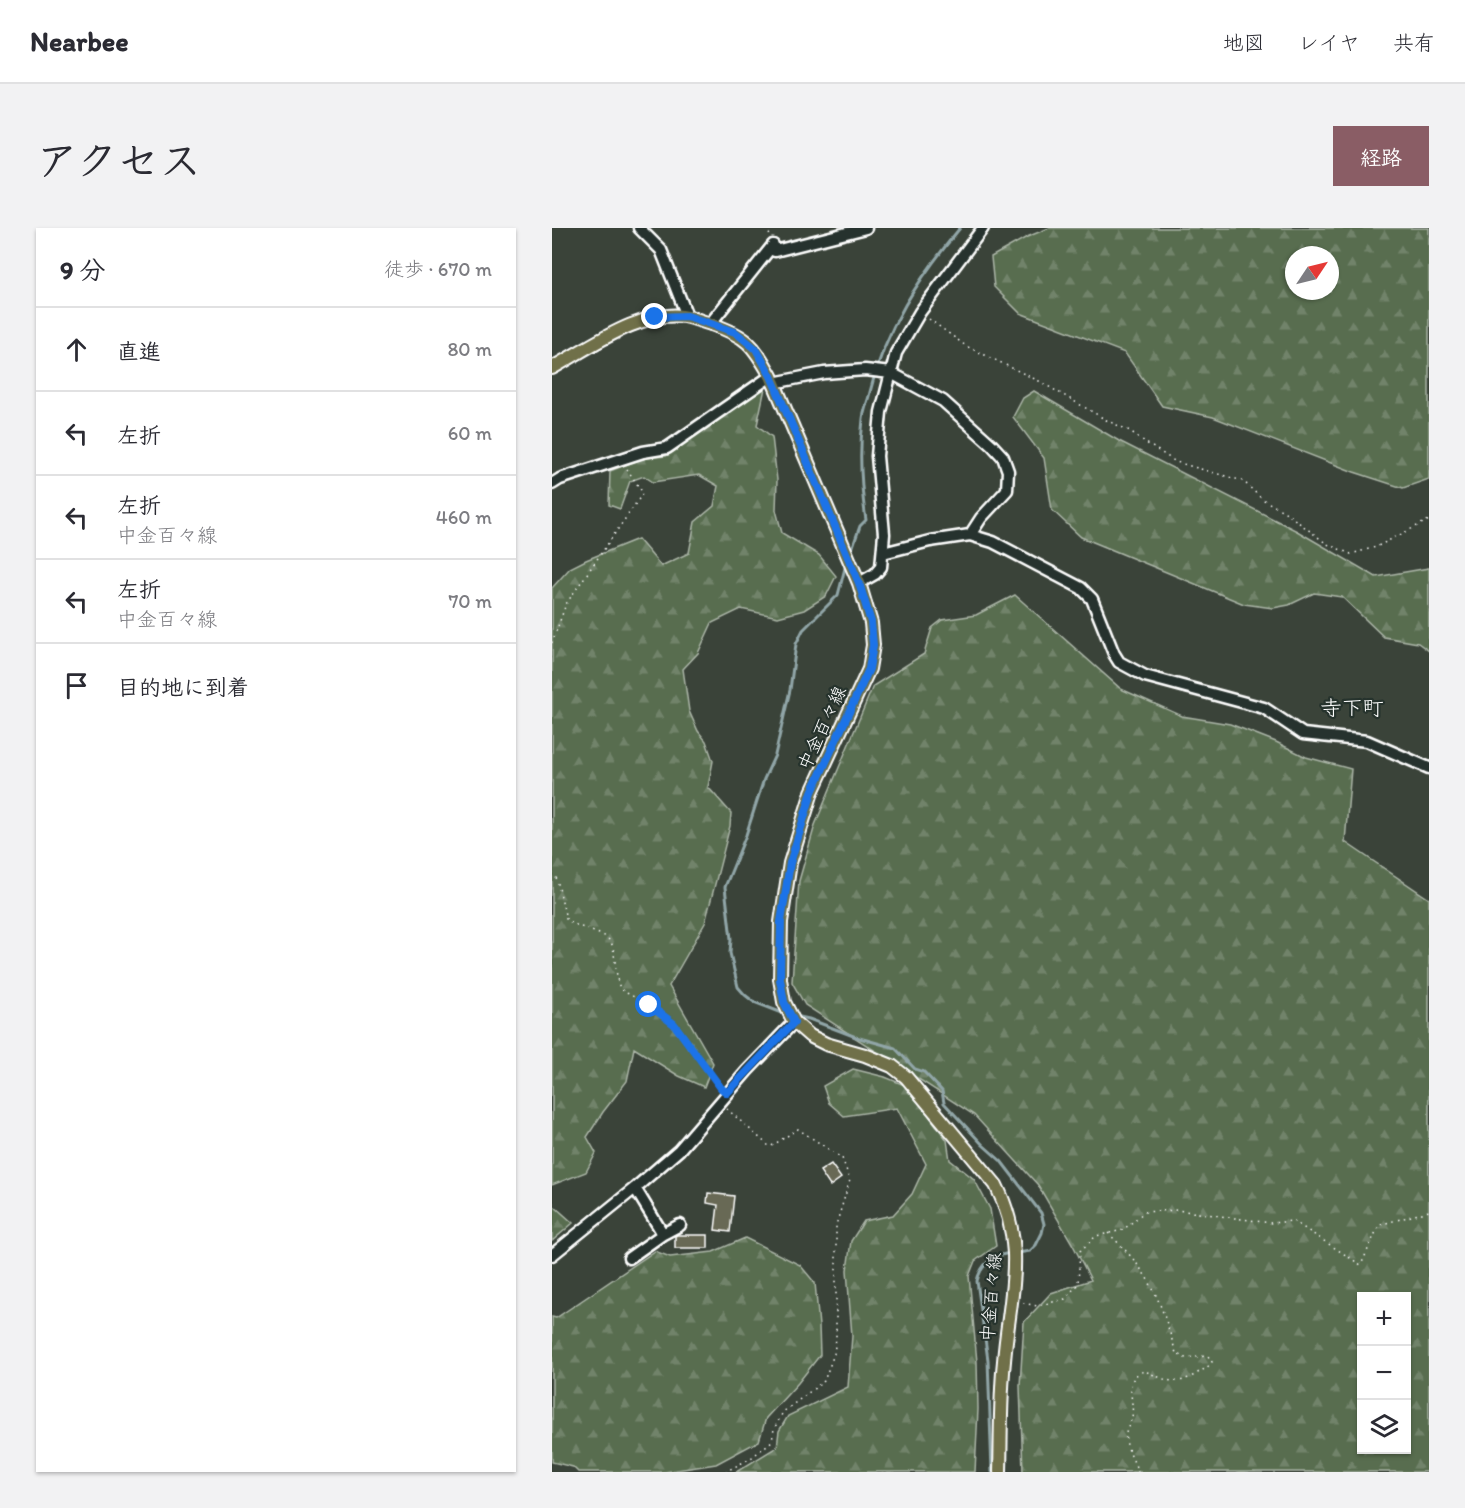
<!DOCTYPE html>
<html lang="ja">
<head>
<meta charset="utf-8">
<style>
  body { margin:0; font-family:Itim,"Klee One",sans-serif; background:#f2f2f3; color:#2b2b33 }
  .controls { position:absolute; right:18px; bottom:18px; display:grid; overflow:hidden; border-radius:0px; box-shadow:0 2px 4px #0004 }
  .controls button { width:54px; height:54px; display:grid; place-items:center; padding:0; border:0; border-bottom:2px solid #e1e1e2; background:#fff; color:#2b2b33; font:30px sans-serif }
  .compass { position:absolute; left:733px; top:18px; width:54px; height:54px; border-radius:50%; background:#fff; box-shadow:0 2px 4px #0004; rotate:55deg }
  .stop { position:absolute; width:18px; height:18px; margin:-14px; border:4px solid #1a73e8; border-radius:50%; background:#fff }
  .stop.end { background:#1a73e8; border-color:#fff; box-shadow:0 2px 6px #0008 }
  .list { margin:0; padding:0; list-style:none }
  h2 { display:flex; justify-content:space-between; align-items:center; height:78px; margin:0; padding:0 24px; font-size:26px }
  h2 small { font-size:20px; font-weight:400; color:#7c7c81 }
  .list li { display:grid; grid-template-columns:39px 1fr auto; gap:18px; align-items:center; box-sizing:border-box; height:84px; padding:0 24px; border-top:2px solid #e1e1e2 }
  .list b { display:block; font-size:22px; white-space:nowrap }
  .list p { margin:0; font-size:20px; white-space:nowrap; color:#7c7c81 }
  .list em { font-size:20px; font-style:normal; color:#7c7c81 }
  .icon { flex:none; width:33px; height:33px; fill:none; stroke:currentColor; stroke-width:2; stroke-linecap:round; stroke-linejoin:round }
  .map { position:relative; flex:none; width:877px; height:1244px; overflow:hidden; border-radius:0px }
  header { display:flex; align-items:center; gap:36px; box-sizing:border-box; height:84px; padding:0 30px; background:#fff; border-bottom:2px solid #e1e1e2 }
  header strong { font-size:28px }
  nav { display:flex; gap:33px; margin-inline-start:auto; font-size:21px }
  .intro { display:flex; align-items:center; justify-content:space-between; box-sizing:border-box; height:144px; padding:0 36px }
  h1 { margin:0; font-size:42px }
  .button { padding:15px 27px; border-radius:0px; background:#8a5d65; color:#fff; font-size:21px; font-weight:700 }
  main { display:flex; gap:36px; padding:0 36px }
  aside { flex:1; background:#fff; border-radius:0px; box-shadow:0 2px 4px #0004 }
  .map>svg:first-child { display:block }
  .forest { fill:url(#forest-firs); stroke:#acb6a8; stroke-width:1.5; fill-rule:evenodd }
  .lines { fill:none; stroke-linecap:round; stroke-linejoin:round }
  .stream { stroke:#91a6a8; stroke-width:3 }
  .building { fill:#686954; stroke:#fff; stroke-width:1.5 }
  .minor-casing { stroke:#fff; stroke-width:15 }
  .major-casing { stroke:#fff; stroke-width:16 }
  .path { stroke:#fff; stroke-width:1.5; stroke-dasharray:1.5 4.5; stroke-linecap:butt }
  .minor { stroke:#26332d; stroke-width:10 }
  .major { stroke:#70704a; stroke-width:12 }
  .route { stroke:#1a73e8; stroke-width:8 }
  .labels { text-anchor:middle; dominant-baseline:central; stroke-width:4.5; stroke-linejoin:round; paint-order:stroke }
  .street-label { font-size:18px; fill:#fff; stroke:#26332d }
  .quarter-label { font-size:21px; fill:#fff; stroke:#26332d }
</style>
</head>
<body>
<header>
<strong>Nearbee</strong>
<nav><a>地図</a><a>レイヤ</a><a>共有</a></nav>
</header>
<div class="intro"><h1>アクセス</h1><a class="button">経路</a></div>
<main>
<aside>
<h2>9 分<small>徒歩 · 670 m</small></h2>
<ul class="list">
<li><svg class="icon" aria-label="ahead" viewBox="0 0 24 24"><path d="M12 20V5M6 11l6-6 6 6"/></svg><div><b>直進</b></div><em>80 m</em></li>
<li><svg class="icon" aria-label="left" viewBox="0 0 24 24"><path d="M17 20v-9H6M10 6l-5 5 5 5"/></svg><div><b>左折</b></div><em>60 m</em></li>
<li><svg class="icon" aria-label="left" viewBox="0 0 24 24"><path d="M17 20v-9H6M10 6l-5 5 5 5"/></svg><div><b>左折</b><p>中金百々線</p></div><em>460 m</em></li>
<li><svg class="icon" aria-label="left" viewBox="0 0 24 24"><path d="M17 20v-9H6M10 6l-5 5 5 5"/></svg><div><b>左折</b><p>中金百々線</p></div><em>70 m</em></li>
<li><svg class="icon" aria-label="arrive" viewBox="0 0 24 24"><path d="M6 21V4h12l-3 4 3 4H6"/></svg><div><b>目的地に到着</b></div></li>
</ul>
</aside>
<div class="map">
<svg width="877" height="1244" viewBox="0 0 877 1244">
  <defs>
    <pattern id="forest-firs" width="22" height="20" patternUnits="userSpaceOnUse" patternTransform="scale(1.5)"><rect width="22" height="20" fill="#586d50"/><path d="M5 1l3.5 6h-7zM16 11l3.5 6h-7z" fill="#71836a"/></pattern>
  </defs>
  <rect width="100%" height="100%" fill="#3a4339"/>
  <filter id="ink" filterUnits="userSpaceOnUse"><feTurbulence type="fractalNoise" baseFrequency=".0167" numOctaves="2"/><feDisplacementMap in="SourceGraphic" scale="12" xChannelSelector="R" yChannelSelector="G"/><feConvolveMatrix kernelMatrix="1 2 1 2 8 2 1 2 1" color-interpolation-filters="sRGB"/></filter>
  <g filter="url(#ink)">
    <path class="forest" d="M497,0H877V251L851,260L802,244L661,189L610,178L573,125L468,85L442,59L439,29L475,9ZM742,27H778V63H742Z
      M213,160L205,197L220,209L225,252L224,282L230,305L267,327L284,348L274,368L252,382L226,389L189,381L160,395L146,425L131,441L137,483L146,503L154,513L161,533L156,559L179,585L178,598L153,695L117,758L161,835L152,859L127,848L82,820L75,853L51,884L35,909L44,925L34,944L0,957V360L18,340L34,332L86,311L109,338L137,325L143,294L162,278L166,258L147,247L101,254L92,248L78,253L68,281L57,277L58,243L91,230L114,228L195,170Z
      M482,163L567,213L745,303L824,349L877,340V423L866,415L832,409L790,369L762,365L737,377L721,380L692,376L529,309L500,282L492,230L461,189L471,170Z
      M463,367L569,461L630,488L678,496L724,514L754,529L799,541L793,614L877,671V1244H471L468,1158L472,1094L499,1065L539,1052L521,1017L486,957L422,887L253,777L240,754L247,653L263,597L321,458L372,426L380,400L390,392L424,387ZM810,1068H854V1222H810Z
      M301,841L333,849L355,858L395,912L398,932L422,951L438,981L444,1018L423,1033L417,1048L425,1134L426,1181L423,1244H184L225,1219L227,1203L236,1188L296,1159L300,1108L295,1042L299,1013L312,993L341,987L360,966L374,936L345,880L292,888L277,875L271,858Z
      M0,972L1,977L21,995L0,1013Z
      M193,1010L248,1037L263,1055L267,1098L268,1127L246,1155L214,1190L207,1213L164,1236L112,1244H26L21,1239L0,1234V1089L4,1090L103,1023L118,1029L161,1024Z"/>
    <g class="lines">
      <path class="stream" d="M299,324L308,298L314,292C309,260 307,223 311,191C312,182 316,173 318,164C333,100 367,50 408,0
        M233,786L202,774L193,767L186,759L178,725L179,711L173,659L194,607L212,551L223,527L238,462L244,416L251,402L286,367L294,336
        M243,788L257,791L304,809L343,820L363,841L372,844L390,863L392,875L431,917L449,933L489,985L492,996L490,1005L484,1017L478,1023L466,1025
        M440,1244L436,1132L425,1053C429,1035 441,1027 460,1025"/>
    </g>
    <path class="building" d="M279,936L289,950L278,958L268,943Z
      M156,965L182,968L178,1004L163,1002L166,977L155,975Z
      M125,1007H156V1020H123V1008Z"/>
    <g class="lines">
      <defs>
        <path id="minor" d="M87,0L109,22L135,88
          M158,96L221,17L223,23L314,0
          M221,155L272,145L313,142L339,145L391,173L440,217L451,229L456,243L455,262L429,290L418,307
          M0,256L8,251L91,224L115,220L219,148
          M331,325L378,313L418,307L441,314L529,360L540,371L562,426L567,434L593,448L712,480L751,506L815,513L877,540
          M307,355L323,346L329,339L332,306L325,228L329,184L344,125L368,84L431,0
          M83,960L111,1006
          M0,1027L83,960L127,922L195,843L242,794
          M77,1030L111,1006L128,997"/>
        <path id="major" d="M0,140C38,119 92,79 137,89C144,91 152,94 159,96C195,108 201,116 219,148L307,355L319,395L321,417L317,441L260,564L238,635L229,694L228,751L232,774L242,794L258,808L274,816L313,827L340,838L354,849L444,957C476,1021 457,1068 452,1133C448,1171 449,1207 448,1244"/>
      </defs>
      <use href="#minor" class="minor-casing"/>
      <use href="#major" class="major-casing"/>
      <path class="path" d="M215,0L218,8
        M377,91L414,118L487,153L556,193L578,203L597,217L624,234L691,253L710,271L733,284L775,316L799,326L824,319L877,292
        M0,415L14,376L91,265L75,241
        M0,645L5,651L14,691L19,695L55,709L61,718L66,756L71,763L97,777L122,796L168,859
        M556,1005C600,1046 607,1069 624,1125L632,1130L656,1128L660,1134C656,1140 650,1142 644,1146C623,1159 614,1152 593,1143C570,1148 583,1174 580,1189C578,1197 572,1204 574,1212C576,1224 582,1233 586,1244
        M471,1075L485,1078L513,1071L526,1056L528,1023L544,1008L571,1002L592,984L625,982L719,995L741,993L809,1037L827,997L877,983
        M173,1244L199,1230L220,1213L222,1201L231,1184L272,1153L282,1126L284,1110V997L298,952L290,930L246,901L218,919L175,881"/>
      <use href="#minor" class="minor"/>
      <use href="#major" class="major"/>
    </g>
  </g>
  <g class="lines" filter="url(#ink)">
    <path class="route" d="M97,777L122,796L169,860L175,865L242,794L232,774L228,751L229,694L238,635L260,564L317,441L321,417L319,394L307,355L219,148L204,121L183,104L135,88L103,89"/>
  </g>
  <g class="labels">
    <g class="street-label">
      <text transform="translate(270 500) rotate(-65)">中金百々線</text>
      <text transform="translate(439 1069) rotate(-85)">中金百々線</text>
    </g>
    <g class="quarter-label">
      <text x="800" y="479">寺下町</text>
    </g>
  </g>
</svg>
<div class="controls">
<button>+</button>
<button>−</button>
<button><svg class="icon" aria-label="layers" viewBox="0 0 24 24"><path d="M12 4l9 5-9 5-9-5zM3 14l9 5 9-5"/></svg></button>
</div>
<svg class="compass" viewBox="-18 -18 36 36"><path d="M0-13l5 13h-10z" fill="#e53935"/><path d="M0 13l5-13h-10z" fill="#7c7c81"/></svg>
<div class="stop" style="left:97px;top:777px"></div>
<div class="stop end" style="left:103px;top:89px"></div>
</div>
</main>
</body>
</html>
